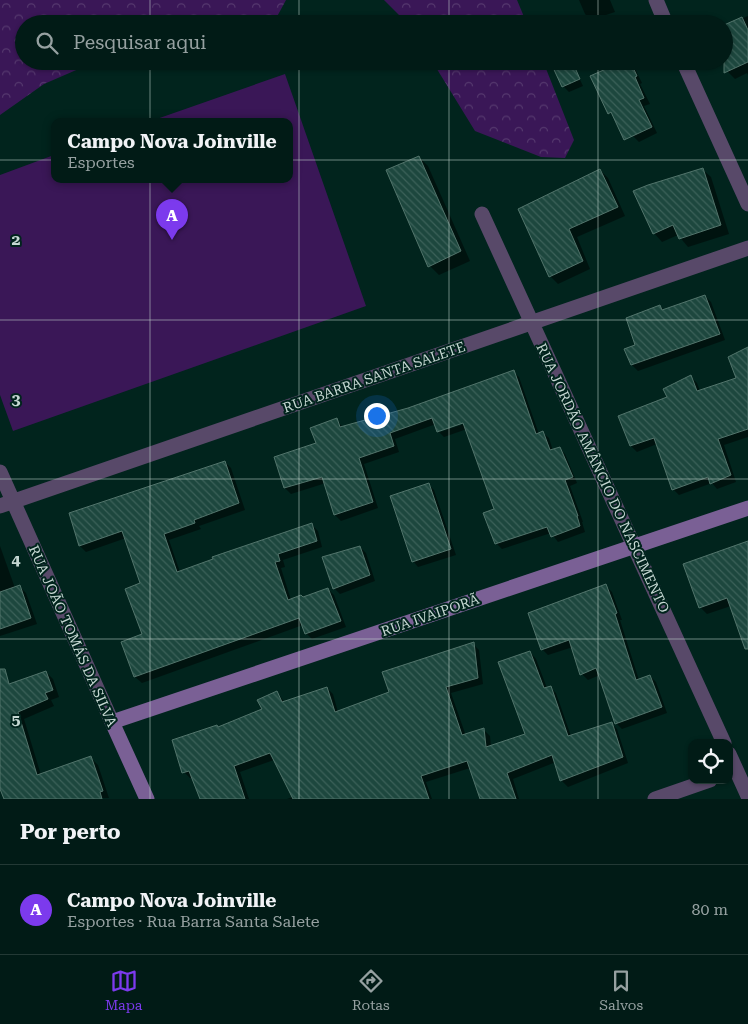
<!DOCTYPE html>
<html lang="pt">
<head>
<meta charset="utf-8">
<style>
  body { margin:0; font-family:"Roboto Serif",serif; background:#0f2823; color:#f1f3f6 }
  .controls { position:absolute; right:15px; bottom:15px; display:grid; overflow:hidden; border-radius:10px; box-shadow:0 1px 4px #0004 }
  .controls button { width:45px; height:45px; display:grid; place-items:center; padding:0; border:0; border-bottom:1px solid #233935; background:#011b16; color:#f1f3f6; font:25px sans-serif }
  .you { position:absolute; left:376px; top:415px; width:18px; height:18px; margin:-12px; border:4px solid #fff; border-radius:50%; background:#1a73e8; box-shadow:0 0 0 8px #1a73e833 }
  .badge { display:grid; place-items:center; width:32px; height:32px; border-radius:50%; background:#7c3aed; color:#fff; font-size:16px; font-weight:700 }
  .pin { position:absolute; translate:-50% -41px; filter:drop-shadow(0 1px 2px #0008) }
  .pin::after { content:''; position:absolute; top:26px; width:18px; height:15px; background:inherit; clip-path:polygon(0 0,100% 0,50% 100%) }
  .popup { position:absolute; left:51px; top:118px; width:242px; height:65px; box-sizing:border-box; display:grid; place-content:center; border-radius:10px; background:#011b16; filter:drop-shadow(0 1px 4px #0005); font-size:16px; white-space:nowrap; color:#96a1a1 }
  .popup b { font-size:19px; color:#f1f3f6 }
  .popup::after { content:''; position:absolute; left:50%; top:100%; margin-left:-10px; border:10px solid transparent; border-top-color:#011b16 }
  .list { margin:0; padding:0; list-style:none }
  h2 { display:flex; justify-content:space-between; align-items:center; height:65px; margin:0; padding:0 20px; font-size:21px }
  h2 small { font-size:16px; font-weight:400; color:#96a1a1 }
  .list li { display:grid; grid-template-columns:32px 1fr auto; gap:15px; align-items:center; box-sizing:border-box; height:90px; padding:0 20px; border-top:1px solid #233935 }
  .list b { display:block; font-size:19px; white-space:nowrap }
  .list p { margin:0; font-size:16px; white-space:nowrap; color:#96a1a1 }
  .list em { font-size:16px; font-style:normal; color:#96a1a1 }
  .icon { flex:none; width:28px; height:28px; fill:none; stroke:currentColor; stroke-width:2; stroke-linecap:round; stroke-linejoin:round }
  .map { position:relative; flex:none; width:748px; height:799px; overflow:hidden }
  .search { position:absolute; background:#011b16; box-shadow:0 1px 4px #0004; left:15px; right:15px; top:15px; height:55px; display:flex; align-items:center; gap:12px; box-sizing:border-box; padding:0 18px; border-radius:28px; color:#96a1a1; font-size:19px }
  .sheet { height:155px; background:#011b16 }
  nav { display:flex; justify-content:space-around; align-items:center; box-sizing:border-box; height:70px; border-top:1px solid #233935; background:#011b16; font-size:14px; color:#96a1a1 }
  nav a { display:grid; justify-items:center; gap:2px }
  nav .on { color:#7c3aed }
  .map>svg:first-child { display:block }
  .grass { fill:#3a1757 }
  .forest { fill:url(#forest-crowns) }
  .shadow { fill:#0007; fill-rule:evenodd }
  .building { fill:url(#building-back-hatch); stroke:#52746b }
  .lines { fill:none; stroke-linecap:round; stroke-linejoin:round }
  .street { stroke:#584969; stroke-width:15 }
  .secondary { stroke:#7a6095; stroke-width:15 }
  .grid { fill:none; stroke:#c5d7d2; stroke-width:1; stroke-opacity:0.55 }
  .labels { text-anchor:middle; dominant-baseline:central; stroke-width:4; stroke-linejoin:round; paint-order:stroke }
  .street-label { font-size:14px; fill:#c5d7d2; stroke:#01241d }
  .grid-label { font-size:16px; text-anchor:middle; font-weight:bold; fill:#c5d7d2; stroke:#01241d; stroke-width:4; stroke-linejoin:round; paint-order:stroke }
</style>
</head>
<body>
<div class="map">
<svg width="748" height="799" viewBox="0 0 748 799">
  <defs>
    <pattern id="forest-crowns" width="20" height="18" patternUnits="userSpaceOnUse" patternTransform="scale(1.25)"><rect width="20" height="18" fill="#3a1757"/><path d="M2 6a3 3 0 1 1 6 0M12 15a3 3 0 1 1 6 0" fill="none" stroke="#55386e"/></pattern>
    <pattern id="building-back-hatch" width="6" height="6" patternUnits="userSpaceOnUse" patternTransform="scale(1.25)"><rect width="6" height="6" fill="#1d473e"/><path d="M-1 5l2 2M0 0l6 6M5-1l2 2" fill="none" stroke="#3c6159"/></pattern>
  </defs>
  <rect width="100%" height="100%" fill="#01241d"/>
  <path class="grass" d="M285,74L366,306L13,431L0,395V175L54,155V179H290V121H151Z"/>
  <path class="forest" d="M0,0H286L273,24H24V61H97L44,84L0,115Z
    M384,0H517L527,24H408Z
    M432,61H543L574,140L565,158L541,157L475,131Z"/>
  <path class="shadow" d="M579,0H610L615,12L591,20L585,14Z
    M748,16V75L747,73L735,79L727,71L723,61H724V26Z
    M571,61L583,86L569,92L563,86Z
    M629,61L634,67L642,83L640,84L650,104L644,106L657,133L639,142L633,136Z
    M419,157L428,166L470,261L439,275L430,266Z
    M702,169L711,177L729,234L688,247L678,235L662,242L654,233Z
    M600,170L608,178L625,216L577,237L590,269L558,284L550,276L520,210Z
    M705,296L711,302L725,340L638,371L632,365L636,345L660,306L664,310Z
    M748,349V437L724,445L736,482L717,489L712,483L679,495L673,489L657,444L637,452L631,446L620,417L668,398L691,377L697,383L700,391L737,378Z
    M513,372L519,377L539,434L543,433L549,438L553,451L559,448L565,454L577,483L570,486L583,522H582L585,532L558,542L551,533L502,549L496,543V510L467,429L444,437L438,431L436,424L395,439L399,452L364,464L378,508L341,521L335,515L326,483L291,494L285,488L276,457L317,444L337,420L343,428L408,409ZM469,419L470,422L440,432V429Z
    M225,462L231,468L245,510L199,526L201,529L169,540L180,572L311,524L318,531L322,547L283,560L285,567L281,568L291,600L303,598L328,589L334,595L346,627L312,639L306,633L303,625L142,683L135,677L122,642L144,634L141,584L126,538L86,552L80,546L70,514Z
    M428,484L434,490L456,555L418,567L413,561Z
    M748,542V643L731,606L707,614L700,607Z
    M0,546L15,588L20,587L26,593L37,624L0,636Z
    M360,547L366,553L375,581L340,594L334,588Z
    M606,586L612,592L622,620H620L639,680L650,676L656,682L667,713L622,729L616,723L600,675L588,680L582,674L573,647L548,655L542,649Z
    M473,644L479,650L483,684L451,693L466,736L484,730L490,736L491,747L526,734L530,652L536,659L547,688L550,687L556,693L571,736L611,723L617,729L628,763L568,787L562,781L556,762L513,779L519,799H481L470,768L426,782L432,799H287L293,797L274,760L240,772L249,799H201L193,777L190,778L184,772L219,728L263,710L277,692L285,703L327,688L333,694L338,712L391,693Z
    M46,672L53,679L59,697L51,700L54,706L24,719L41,775L91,758L98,765L109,798L5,799L2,790L0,791V687Z"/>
  <path class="building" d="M742,17L748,30V62L724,73V25Z
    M550,61H572L580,79L562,87Z
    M624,61H630L637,76L635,77L644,98L639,100L652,127L624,140L611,112L608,114L590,76Z
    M419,156L461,251L428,267L386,170Z
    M703,168L721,225L679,239L673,225L653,234L633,191L648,185Z
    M600,169L618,207L569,229L583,261L549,277L518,209Z
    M705,295L720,334L631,365L624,349L635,345L626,318L660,305L662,310Z
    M748,347V429L718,439L731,475L710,484L708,477L672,490L654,438L630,446L618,416L667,397L663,389L691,375L697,391L736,378L728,357Z
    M514,370L536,434L543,431L550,450L560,447L573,477L565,480L578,516H577L580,526L551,537L547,527L495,544L483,513L494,509L463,423L437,432L432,418L390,433L394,446L359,458L373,502L334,515L322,477L284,488L274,457L316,443L310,428L337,418L340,427L408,408Z
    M225,461L239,503L194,520L195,523L164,534L177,572L213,559L212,557L312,523L317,541L278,554L280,561L275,562L288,600L301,595L303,597L328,588L341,621L305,634L299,618L134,677L121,642L142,634L125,589L140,583L122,531L79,546L69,513Z
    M429,483L451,549L412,562L390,496Z
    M748,541V649H745L727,598L699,608L683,564Z
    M360,546L370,575L333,589L322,557Z
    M606,584L617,613L615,614L636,680L650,675L662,707L615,724L596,668L580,675L569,640L541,650L528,613Z
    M20,585L31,618L0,629V592Z
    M474,642L478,678L446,687L462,735L484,728L486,747L525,734L498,662L530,651L544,688L551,686L568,736L612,722L623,757L560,781L552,755L507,773L516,799H480L467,761L421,776L429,799H293L270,753L234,766L245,799H200L189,771L182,773L172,740L217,725L218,727L262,709L257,700L277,691L282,702L327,687L335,712L389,692L382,672Z
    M0,669H5L9,684L46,671L53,690L45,693L48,699L18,712L37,775L91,756L103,791L100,792L102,799H4L0,789Z"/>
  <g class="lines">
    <path class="street" d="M656,0L666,24
      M683,61L748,204
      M482,214L724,743
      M0,472L112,722
      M0,506L748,248
      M729,754L748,796
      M655,799L710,780"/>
    <path class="secondary" d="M147,799L112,722L748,508"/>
  </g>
  <path class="grid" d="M150,0V24M299,0V24M449,0V24M598,0V24M150,61V799M299,61V799M449,61V799M598,61V799M0,160H748M0,320H748M0,479H748M0,639H748"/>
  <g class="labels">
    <g class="street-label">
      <text transform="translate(374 377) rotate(-19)">RUA BARRA SANTA SALETE</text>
      <text transform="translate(603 478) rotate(65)">RUA JORDÃO AMÂNCIO DO NASCIMENTO</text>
      <text transform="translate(430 615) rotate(-19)">RUA IVAIPORÃ</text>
      <text transform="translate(73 636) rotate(66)">RUA JOÃO TOMÁS DA SILVA</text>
    </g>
  </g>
  <g class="grid-label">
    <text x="16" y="245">2</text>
    <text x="16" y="405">3</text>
    <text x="16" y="565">4</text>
    <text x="16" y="725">5</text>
  </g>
</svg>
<div class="controls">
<button><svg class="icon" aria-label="locate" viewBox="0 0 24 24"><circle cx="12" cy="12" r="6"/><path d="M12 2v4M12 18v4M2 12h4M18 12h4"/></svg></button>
</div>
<div class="you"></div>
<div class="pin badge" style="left:172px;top:240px">A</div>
<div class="popup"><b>Campo Nova Joinville</b>Esportes</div>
<div class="search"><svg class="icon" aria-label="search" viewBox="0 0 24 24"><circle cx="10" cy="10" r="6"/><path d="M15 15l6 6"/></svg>Pesquisar aqui</div>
</div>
<section class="sheet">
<h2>Por perto<small></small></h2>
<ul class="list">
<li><span class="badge">A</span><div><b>Campo Nova Joinville</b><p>Esportes · Rua Barra Santa Salete</p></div><em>80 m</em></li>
</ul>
</section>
<nav>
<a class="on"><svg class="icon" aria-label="map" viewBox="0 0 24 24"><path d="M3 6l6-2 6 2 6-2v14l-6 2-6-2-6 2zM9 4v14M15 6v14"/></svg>Mapa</a>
<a><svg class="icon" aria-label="directions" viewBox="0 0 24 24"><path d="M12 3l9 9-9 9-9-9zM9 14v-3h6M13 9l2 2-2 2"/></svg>Rotas</a>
<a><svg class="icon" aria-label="saved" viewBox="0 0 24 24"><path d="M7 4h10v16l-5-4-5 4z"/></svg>Salvos</a>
</nav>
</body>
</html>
